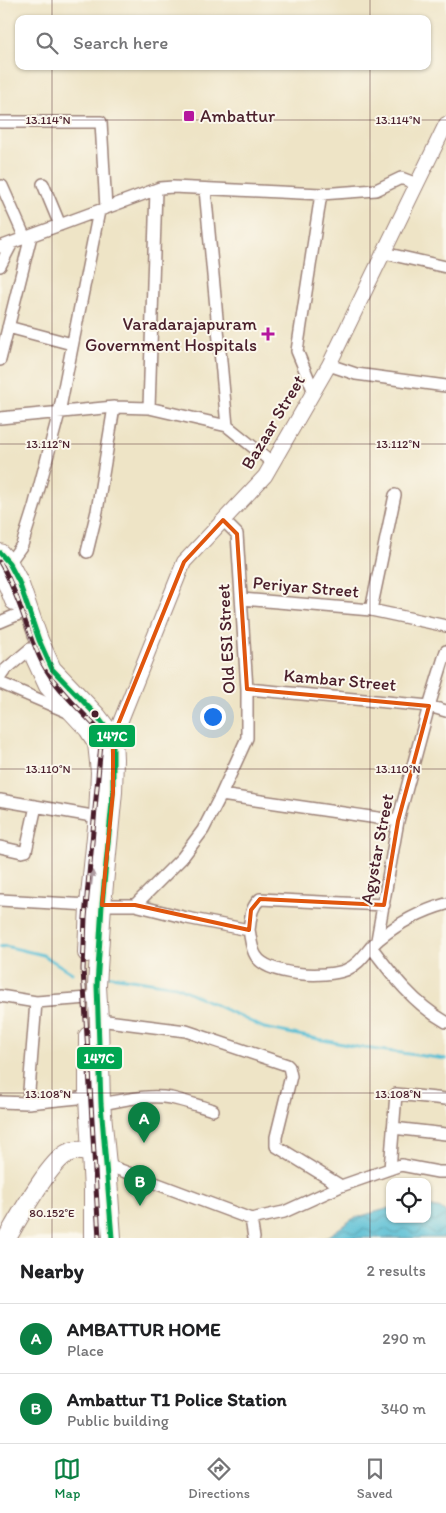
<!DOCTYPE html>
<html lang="en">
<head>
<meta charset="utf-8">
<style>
  body { margin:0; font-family:Itim,sans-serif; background:#f6f6f6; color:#202124 }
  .controls { position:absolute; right:15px; bottom:15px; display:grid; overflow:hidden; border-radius:10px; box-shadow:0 1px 4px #0004 }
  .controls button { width:45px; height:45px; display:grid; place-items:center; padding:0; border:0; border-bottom:1px solid #e0e0e0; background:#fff; color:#202124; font:25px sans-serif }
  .you { position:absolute; left:212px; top:716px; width:18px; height:18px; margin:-12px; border:4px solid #fff; border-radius:50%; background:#1a73e8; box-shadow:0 0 0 8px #1a73e833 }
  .badge { display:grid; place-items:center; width:32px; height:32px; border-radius:50%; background:#0b8043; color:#fff; font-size:16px; font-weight:700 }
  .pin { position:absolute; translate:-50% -41px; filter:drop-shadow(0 1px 2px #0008) }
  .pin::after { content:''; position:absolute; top:26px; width:18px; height:15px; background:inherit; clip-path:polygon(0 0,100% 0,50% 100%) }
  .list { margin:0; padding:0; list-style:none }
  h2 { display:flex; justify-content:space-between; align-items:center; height:65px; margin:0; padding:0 20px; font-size:21px }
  h2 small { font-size:16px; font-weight:400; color:#757577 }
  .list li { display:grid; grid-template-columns:32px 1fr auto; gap:15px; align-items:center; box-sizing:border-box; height:70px; padding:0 20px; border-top:1px solid #e0e0e0 }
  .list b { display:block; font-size:19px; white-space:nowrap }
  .list p { margin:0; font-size:16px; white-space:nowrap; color:#757577 }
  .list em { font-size:16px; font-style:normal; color:#757577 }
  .icon { flex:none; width:28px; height:28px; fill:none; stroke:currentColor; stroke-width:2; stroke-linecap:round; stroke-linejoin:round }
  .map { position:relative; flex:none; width:446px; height:1238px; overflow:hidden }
  .search { position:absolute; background:#fff; box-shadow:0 1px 4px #0004; left:15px; right:15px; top:15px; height:55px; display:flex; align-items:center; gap:12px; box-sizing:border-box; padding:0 18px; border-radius:10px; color:#757577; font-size:19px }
  .sheet { height:205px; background:#fff }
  nav { display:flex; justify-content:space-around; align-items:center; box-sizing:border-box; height:70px; border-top:1px solid #e0e0e0; background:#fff; font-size:14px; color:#757577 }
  nav a { display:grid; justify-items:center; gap:2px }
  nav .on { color:#0b8043 }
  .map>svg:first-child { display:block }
  .water { fill:url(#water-waves); stroke:#506e80 }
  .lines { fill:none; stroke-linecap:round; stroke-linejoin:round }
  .stream { stroke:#57bed4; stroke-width:3 }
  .minor-casing { stroke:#9c8278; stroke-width:14 }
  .tertiary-casing { stroke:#9c8278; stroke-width:16 }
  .primary-casing { stroke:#9c8278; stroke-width:20 }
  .trunk-casing { stroke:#9c8278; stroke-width:20 }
  .minor { stroke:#fff; stroke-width:11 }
  .tertiary { stroke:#fff; stroke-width:14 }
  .primary { stroke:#fff; stroke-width:18 }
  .trunk { stroke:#fff; stroke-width:18 }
  .rail-casing { stroke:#4a1f2b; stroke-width:5 }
  .rail { stroke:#fbf7ec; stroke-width:3; stroke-dasharray:9; stroke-linecap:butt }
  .bus-1-casing { stroke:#fbf7ec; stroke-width:9 }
  .bus-1 { stroke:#00a651; stroke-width:5 }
  .oneway { fill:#ae9aa0 }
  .marked { fill:none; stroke:#e0560e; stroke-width:4; stroke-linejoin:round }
  .ticks { fill:none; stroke:#4a1f2b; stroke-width:1; stroke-opacity:0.45 }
  .poi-dot { fill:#b5179e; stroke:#fbf7ec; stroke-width:2 }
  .bus-dot { fill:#4a1f2b; stroke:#fbf7ec; stroke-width:2 }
  .labels { text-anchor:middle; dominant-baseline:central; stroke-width:4; stroke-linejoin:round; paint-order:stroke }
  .poi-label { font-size:18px; fill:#4a1f2b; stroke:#fbf7ec; text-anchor:start }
  .street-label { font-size:18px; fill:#4a1f2b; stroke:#fbf7ec }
  .ticks-label { font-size:12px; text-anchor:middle; fill:#4a1f2b; stroke:#fbf7ec; stroke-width:4; stroke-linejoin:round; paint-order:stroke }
  .line-badge { stroke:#fbf7ec; stroke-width:2 }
  .badge-label { font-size:14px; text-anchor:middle; font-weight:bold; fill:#fff }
</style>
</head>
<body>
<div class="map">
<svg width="446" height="1238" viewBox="0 0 446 1238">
  <defs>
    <pattern id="water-waves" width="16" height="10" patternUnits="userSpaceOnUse" patternTransform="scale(1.25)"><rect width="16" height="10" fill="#57bed4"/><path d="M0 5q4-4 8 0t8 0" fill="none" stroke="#4a9aac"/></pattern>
  </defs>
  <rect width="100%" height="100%" fill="#fbf7ec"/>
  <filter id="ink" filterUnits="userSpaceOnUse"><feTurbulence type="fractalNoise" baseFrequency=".02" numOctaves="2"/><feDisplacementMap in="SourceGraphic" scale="10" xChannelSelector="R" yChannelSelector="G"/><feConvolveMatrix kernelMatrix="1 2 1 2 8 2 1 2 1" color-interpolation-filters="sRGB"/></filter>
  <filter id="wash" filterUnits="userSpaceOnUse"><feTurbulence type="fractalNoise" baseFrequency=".0096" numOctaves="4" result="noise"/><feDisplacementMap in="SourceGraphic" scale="20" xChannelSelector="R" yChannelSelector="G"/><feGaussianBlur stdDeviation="1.12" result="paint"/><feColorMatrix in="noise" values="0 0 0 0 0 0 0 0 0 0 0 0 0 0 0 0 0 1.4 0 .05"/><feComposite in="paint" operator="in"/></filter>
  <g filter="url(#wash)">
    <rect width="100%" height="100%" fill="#eee4c6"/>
    <path class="water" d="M427,1206L442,1209L446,1212V1238H325L354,1218L390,1208V1219H427Z"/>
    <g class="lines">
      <path class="stream" d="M0,947L5,946L43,955L72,973
        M105,975L176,986L264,1028L357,1047L446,1059"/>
    </g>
  </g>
  <g filter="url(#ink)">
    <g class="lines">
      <defs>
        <path id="minor" d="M0,122H101L106,208
          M43,184L60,225
          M2,186L25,238
          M205,189L227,426
          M0,247L160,188L173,187L321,194
          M384,253L446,267
          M0,266L12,243
          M8,327L72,344
          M0,360L31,236
          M329,365L356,374L446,386
          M314,392L297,351L321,194L376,190L401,178L417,184
          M149,408L156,190
          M0,418L114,407L149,408L227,426L273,463
          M87,552L97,511L114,407
          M9,563L22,545L34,507L59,413L99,211
          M242,599L371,610L395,495
          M371,610L446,626
          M0,622L19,614
          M0,677L5,670L30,649
          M0,683L70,713
          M247,689L429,706L446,711
          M221,795L398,821
          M0,800L98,817
          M0,847L22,852L26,851L36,806
          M0,900L89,905H135L187,918L249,930C251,939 251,948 256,956C268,976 326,978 346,970C362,963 367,949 379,939C399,923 421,911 446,904
          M135,905L182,858L203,830L221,795L247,738V689L237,534L223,520
          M249,930C251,918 250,908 260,899L384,905
          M377,940L398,821L429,706L446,651
          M372,948C393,976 414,1004 446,1022
          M0,996L36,1002L88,998
          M99,1020L186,1031L287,1065L289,1067L291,1076L276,1137V1146L341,1186
          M0,1102L28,1103L88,1097
          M28,1103L36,1002
          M101,1104C124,1100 148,1094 171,1098C185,1101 199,1106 213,1110
          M393,1128L446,1134
          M107,1165L251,1219L284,1212L341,1186L401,1165L438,1172H446
          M390,1169L396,1094L446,1099
          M251,1219L254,1238"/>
        <path id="tertiary" d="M105,740L113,737L117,730L184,562L265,476L329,365L446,124"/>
        <path id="primary" d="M7,1238C18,1219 50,1161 68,1153C76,1149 83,1151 91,1153"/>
        <path id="trunk" d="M0,553L9,563L19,582L39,640L52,669L97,716L113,737L114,759L113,792L102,905L97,986L99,1020L101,1104L107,1165L112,1238
          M0,573L8,586L14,601
          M35,658L48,686L88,729L97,743L100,772L98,817L89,905L87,953
          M88,1036V1097L93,1190V1238"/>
      </defs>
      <use href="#minor" class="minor-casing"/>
      <use href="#tertiary" class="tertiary-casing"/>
      <use href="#primary" class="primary-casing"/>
      <use href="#trunk" class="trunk-casing"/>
      <use href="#minor" class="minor"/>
      <use href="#tertiary" class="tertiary"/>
      <use href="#primary" class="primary"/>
      <use href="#trunk" class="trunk"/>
      <defs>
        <path id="rail" d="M0,562C19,594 26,629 42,662C55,687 77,707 96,727L100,736L101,744L85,918L83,969L99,1238"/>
      </defs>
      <use href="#rail" class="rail-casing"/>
      <use href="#rail" class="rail"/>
      <defs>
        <path id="bus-1" d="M0,553L9,563L19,582L39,640L52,669L97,716L113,737V792L102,905L97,986L101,1104L112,1238"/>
      </defs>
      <use href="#bus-1" class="bus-1-casing"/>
      <use href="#bus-1" class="bus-1"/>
    </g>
    <defs><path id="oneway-solid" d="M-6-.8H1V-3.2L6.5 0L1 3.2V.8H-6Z" transform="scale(1.25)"/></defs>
    <use class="oneway" href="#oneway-solid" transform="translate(92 878) rotate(-84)"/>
  </g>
  <path class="marked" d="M223,520L237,534L247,689L429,706L398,821L384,905L260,899L251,910L249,930L135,905H102L113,792V737L184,562Z"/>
  <path class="ticks" d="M52,0V19M370,0V19M52,66V1238M370,66V1238M0,120H446M0,444H446M0,769H446M0,1093H446"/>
  <g class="poi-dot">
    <rect x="183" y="110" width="12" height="12" rx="2.5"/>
    <path d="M265.5 326.5h5v5h5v5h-5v5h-5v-5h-5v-5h5z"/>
  </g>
  <circle class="bus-dot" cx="95" cy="714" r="4.5"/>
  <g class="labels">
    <g class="poi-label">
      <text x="200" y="116">Ambattur</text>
      <text x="257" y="324" text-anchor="end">Varadarajapuram<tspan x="257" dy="21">Government Hospitals</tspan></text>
    </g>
    <g class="street-label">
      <text transform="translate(273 422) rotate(-59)">Bazaar Street</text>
      <text transform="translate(306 587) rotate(5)">Periyar Street</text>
      <text transform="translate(226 639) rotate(-93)">Old ESI Street</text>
      <text transform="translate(340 680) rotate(5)">Kambar Street</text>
      <text transform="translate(377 849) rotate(-79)">Agystar Street</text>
    </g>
  </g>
  <g class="ticks-label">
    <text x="48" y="124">13.114°N</text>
    <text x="398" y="124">13.114°N</text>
    <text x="48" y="448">13.112°N</text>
    <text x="398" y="448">13.112°N</text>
    <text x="48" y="773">13.110°N</text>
    <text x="398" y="773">13.110°N</text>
    <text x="48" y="1098">13.108°N</text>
    <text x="398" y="1098">13.108°N</text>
    <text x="52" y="1217">80.152°E</text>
  </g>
  <g class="line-badge">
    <rect x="88" y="724" width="48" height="24" rx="5" fill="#00a651"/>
    <rect x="76" y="1046" width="47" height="24" rx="5" fill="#00a651"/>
  </g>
  <g class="badge-label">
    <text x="112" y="741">147C</text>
    <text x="99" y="1063">147C</text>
  </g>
</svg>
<div class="controls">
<button><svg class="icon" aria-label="locate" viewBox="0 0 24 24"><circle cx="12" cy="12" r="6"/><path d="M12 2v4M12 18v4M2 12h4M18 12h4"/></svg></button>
</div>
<div class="you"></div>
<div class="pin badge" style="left:144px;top:1143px">A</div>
<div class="pin badge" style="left:140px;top:1206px">B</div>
<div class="search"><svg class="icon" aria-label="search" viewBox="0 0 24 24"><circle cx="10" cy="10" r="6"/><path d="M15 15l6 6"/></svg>Search here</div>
</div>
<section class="sheet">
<h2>Nearby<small>2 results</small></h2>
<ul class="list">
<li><span class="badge">A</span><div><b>AMBATTUR HOME</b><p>Place</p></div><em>290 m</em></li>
<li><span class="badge">B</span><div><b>Ambattur T1 Police Station</b><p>Public building</p></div><em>340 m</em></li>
</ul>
</section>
<nav>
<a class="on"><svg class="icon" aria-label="map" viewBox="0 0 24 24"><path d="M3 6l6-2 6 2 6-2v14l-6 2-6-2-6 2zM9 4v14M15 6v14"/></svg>Map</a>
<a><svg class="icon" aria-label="directions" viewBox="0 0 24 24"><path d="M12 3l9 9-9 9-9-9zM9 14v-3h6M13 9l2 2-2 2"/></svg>Directions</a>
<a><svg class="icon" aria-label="saved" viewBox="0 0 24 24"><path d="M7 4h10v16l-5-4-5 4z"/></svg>Saved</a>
</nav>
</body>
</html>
